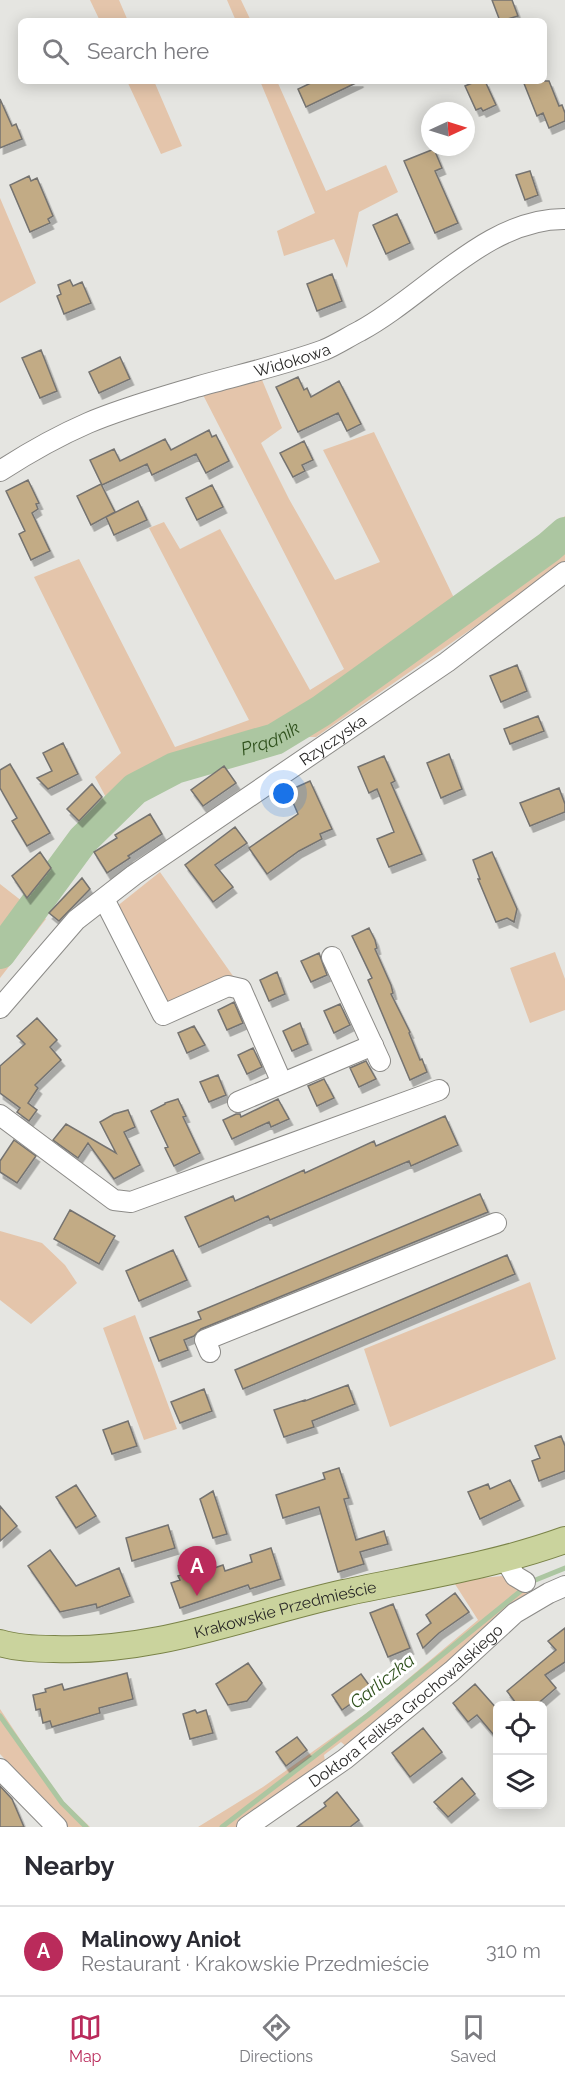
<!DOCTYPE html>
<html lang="en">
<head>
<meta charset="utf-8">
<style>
  body { margin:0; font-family:Raleway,sans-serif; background:#f7f7f7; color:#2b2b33 }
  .controls { position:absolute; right:18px; bottom:18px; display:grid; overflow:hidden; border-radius:9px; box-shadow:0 3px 15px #0003 }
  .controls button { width:54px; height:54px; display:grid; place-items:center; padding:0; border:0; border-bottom:2px solid #e1e1e2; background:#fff; color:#2b2b33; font:30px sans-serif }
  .compass { position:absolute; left:421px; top:102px; width:54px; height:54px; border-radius:50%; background:#fff; box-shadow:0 3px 15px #0003; rotate:86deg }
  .you { position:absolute; left:284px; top:794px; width:21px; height:21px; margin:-15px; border:4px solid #fff; border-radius:50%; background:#1a73e8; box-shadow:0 0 0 9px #1a73e833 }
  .badge { display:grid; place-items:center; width:39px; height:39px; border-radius:50%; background:#ba2b5b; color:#fff; font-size:20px; font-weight:700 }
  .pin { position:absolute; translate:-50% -50px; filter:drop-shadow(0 2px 3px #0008) }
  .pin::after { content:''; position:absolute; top:32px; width:21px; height:18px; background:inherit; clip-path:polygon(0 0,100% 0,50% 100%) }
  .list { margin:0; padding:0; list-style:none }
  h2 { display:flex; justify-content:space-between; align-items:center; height:78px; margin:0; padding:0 24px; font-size:26px }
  h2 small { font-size:20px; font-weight:400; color:#7c7c81 }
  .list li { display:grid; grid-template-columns:39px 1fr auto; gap:18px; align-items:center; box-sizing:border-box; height:90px; padding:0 24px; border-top:2px solid #e1e1e2 }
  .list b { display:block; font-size:22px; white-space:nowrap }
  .list p { margin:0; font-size:20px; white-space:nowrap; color:#7c7c81 }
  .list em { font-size:20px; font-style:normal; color:#7c7c81 }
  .icon { flex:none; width:33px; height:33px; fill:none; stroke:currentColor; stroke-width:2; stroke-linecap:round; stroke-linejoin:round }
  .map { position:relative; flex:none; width:565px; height:1827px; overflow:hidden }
  .search { position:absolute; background:#fff; box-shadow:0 3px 15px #0003; left:18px; right:18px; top:18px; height:66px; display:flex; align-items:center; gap:15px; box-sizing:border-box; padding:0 21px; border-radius:9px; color:#7c7c81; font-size:22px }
  .sheet { height:168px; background:#fff }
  nav { display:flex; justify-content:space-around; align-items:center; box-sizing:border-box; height:84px; border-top:2px solid #e1e1e2; background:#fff; font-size:16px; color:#7c7c81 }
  nav a { display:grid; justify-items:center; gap:3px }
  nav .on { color:#ba2b5b }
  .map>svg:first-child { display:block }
  .green { fill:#e4c5ab }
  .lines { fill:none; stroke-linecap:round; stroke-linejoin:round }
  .stream { stroke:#acc6a1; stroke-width:5 }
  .river { stroke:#acc6a1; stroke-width:32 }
  .building { fill:#c2ab85; stroke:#757370; stroke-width:1.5; filter:url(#shadow) }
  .minor-casing { stroke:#8c8b88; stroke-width:22 }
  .major-casing { stroke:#7a8348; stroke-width:28 }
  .minor { stroke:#fff; stroke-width:20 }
  .major { stroke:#cad39d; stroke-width:26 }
  .labels { text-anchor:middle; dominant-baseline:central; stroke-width:6; stroke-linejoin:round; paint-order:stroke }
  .street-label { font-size:16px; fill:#282726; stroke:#fff }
  .water-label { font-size:18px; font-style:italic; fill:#30521e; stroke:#fff }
</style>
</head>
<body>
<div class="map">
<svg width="565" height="1827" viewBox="0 0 565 1827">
  <defs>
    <filter id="shadow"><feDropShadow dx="3.5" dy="6" stdDeviation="0" flood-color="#0004"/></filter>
  </defs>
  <rect width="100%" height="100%" fill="#e5e5e1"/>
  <path class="green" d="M90,0H119L128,21H100Z
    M227,0H241L251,21H236Z
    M127,81H154L182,146L161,154Z
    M260,81H277L326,191L386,165L398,192L359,212L347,268L334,239L284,256L277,231L315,213Z
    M0,198L36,283L0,303Z
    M260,375L282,428L261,443L289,499L335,580L380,562L323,450L374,432L454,598L565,516V564L316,737H296L194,767L156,782L115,812L117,824L84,850L76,835L94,821L109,803L95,777L121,753L34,577L79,559L175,747L249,720L149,528L164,522L180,549L220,529L310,690L344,669L201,391Z
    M66,858L74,873L42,916L46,919L0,978V884L27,905Z
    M160,872L233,976L166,1006L116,907Z
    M555,952L565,979V1010L530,1023L510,968Z
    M0,1231L42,1243L65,1265L77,1283L31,1324L0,1300Z
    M530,1282L556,1359L390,1427L364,1349Z
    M135,1315L177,1429L144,1440L103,1328Z
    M502,1576L533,1596L347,1747L341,1742L324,1755L325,1761L236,1827H198L263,1787L371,1710L478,1620L453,1581Z
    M0,1709L57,1795L90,1827H68L0,1754Z"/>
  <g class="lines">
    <path class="stream" d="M0,1716L62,1803L86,1827
      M222,1827L368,1715L533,1581L565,1568"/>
    <path class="river" id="s1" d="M0,953L83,840L135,789L175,768L275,739L321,711L549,547L565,533"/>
  </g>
  <path class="building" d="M492,0H512L518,16L500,21Z
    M315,81H360L306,107L298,89Z
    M477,81H485L496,105L483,111L481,108L476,110L465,86Z
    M523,81H549L559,106L562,105L565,113V121L549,128L543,113L537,116Z
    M0,99L12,126L16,124L22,139L0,148Z
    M434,149L442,168L435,171L458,223L435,233L404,161Z
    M530,171L538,195L525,200L516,175Z
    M29,176L31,181L37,178L53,216L48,219L50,223L30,232L10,185Z
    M397,214L410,243L386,254L373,225Z
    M332,274L342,301L317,311L307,284Z
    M70,280L73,286L82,282L91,303L64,314L57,296L61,294L58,285Z
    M41,350L57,391L40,398L22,358Z
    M120,357L130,379L99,393L89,372Z
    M298,377L304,390L307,388L311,397L339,381L361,424L347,431L338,413L298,432L276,387Z
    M209,430L212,437L216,435L229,461L206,473L196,454L152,475L147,464L102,485L90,460L114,449L120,461L165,439L171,450Z
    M304,441L313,460L302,465L305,471L293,477L280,453Z
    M28,480L39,503L36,504L38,509L32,513L50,551L31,560L19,534L25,531L6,491Z
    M101,484L115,512L91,525L77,496Z
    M212,485L223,507L197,520L186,498Z
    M138,501L147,520L114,535L106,517Z
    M517,665L527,691L501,702L490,676Z
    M538,716L544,731L510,744L504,729Z
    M63,743L78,774L48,789L37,778L52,771L43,753Z
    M449,754L462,789L441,798L427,763Z
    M384,756L395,781L391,783L422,854L389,867L377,839L394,832L377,789L369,793L358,767Z
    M10,764L50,833L27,846L12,821L17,818L0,788V770Z
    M224,766L236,783L203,806L191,790Z
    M310,781L332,829L320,834L322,839L299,851L267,874L249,848L298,814L288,791Z
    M92,784L102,797L79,821L67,809Z
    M559,788L565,804V812L530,826L520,803Z
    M150,814L162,834L128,856L130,858L107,873L94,852L117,838L115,835Z
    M235,827L247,843L215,865L233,887L213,902L185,865Z
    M40,852L51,868L27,898L12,876Z
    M492,852L517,909L514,922L507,918L496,922L478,879H480L473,860Z
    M82,878L90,889L59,921L49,913Z
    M369,928L375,940L377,948L375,949L391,985L393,993L391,994L410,1032L409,1033L420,1060L422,1059L427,1072L410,1080L368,980L372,978L352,936Z
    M319,953L327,975L311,982L301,961Z
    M277,972L285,994L269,1001L260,980Z
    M234,1002L243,1023L227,1030L218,1010Z
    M340,1004L350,1025L334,1033L324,1011Z
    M37,1018L57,1040L50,1047L61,1060L35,1085L38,1088L28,1103L37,1110L29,1121L17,1112L20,1108L0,1093V1066L25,1044L17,1036Z
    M300,1023L308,1044L292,1051L283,1031Z
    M194,1026L205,1045L187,1053L178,1033Z
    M253,1048L262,1067L247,1074L238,1055Z
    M366,1061L376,1079L359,1087L350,1068Z
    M218,1075L226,1095L209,1102L200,1082Z
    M324,1079L334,1098L317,1106L308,1086Z
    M178,1099L186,1116L183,1117L200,1153L174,1166L165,1148L168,1147L151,1111L165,1104V1103Z
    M278,1099L289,1119L271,1127L269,1122L232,1139L223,1120L236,1114H240L241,1117Z
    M128,1110L135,1127L124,1132L140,1165L114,1179L88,1143L78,1158L53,1140L66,1124L116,1153L100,1122L114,1114Z
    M445,1116L458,1145L411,1166L409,1161L270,1220L268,1216L199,1247L185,1217L233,1196L235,1201L304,1170L305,1173L374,1141L376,1146Z
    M14,1140L36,1156L17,1183L0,1172V1161Z
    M480,1194L488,1212L201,1329L194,1336L184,1340L188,1350L159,1361L150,1338L201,1319L198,1312Z
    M70,1210L115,1236L99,1264L54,1239Z
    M173,1250L187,1280L139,1301L126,1271Z
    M507,1255L515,1274L243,1389L235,1370Z
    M348,1385L355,1404L312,1421L314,1427L284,1437L274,1410L305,1400V1401Z
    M204,1389L212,1411L180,1423L171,1402Z
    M128,1421L137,1446L112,1454L103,1430Z
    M561,1436L565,1446V1471L539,1481L532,1461L540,1458L535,1446Z
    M339,1468L349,1498L344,1499L356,1540L384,1531L388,1544L360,1552L364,1564L338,1572L319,1507L283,1518L276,1495L325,1479L323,1473Z
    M510,1480L520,1500L480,1519L468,1492L488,1484L490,1489Z
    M76,1485L96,1516L76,1528L56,1497Z
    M213,1491L227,1534L213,1538L200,1499Z
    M0,1506L17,1526L0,1541Z
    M168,1525L175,1548L132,1561L126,1538Z
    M271,1548L281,1579L250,1589L248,1585L180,1608L171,1583L180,1580L178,1576L193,1571L194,1575L223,1565L225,1571L252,1562L250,1555Z
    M50,1550L76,1586L119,1568L130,1596L97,1608L96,1604L60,1612L28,1566Z
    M455,1593L469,1612L439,1633L423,1648L417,1634L431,1623L426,1615Z
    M393,1604L410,1648L388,1657L370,1613Z
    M565,1628V1662L545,1675L556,1688L535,1706H518L507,1691L556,1650L548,1641Z
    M248,1663L262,1683L247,1701L228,1705L216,1684Z
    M127,1673L133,1699L99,1708L100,1713L52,1727L50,1721L43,1723L40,1709L36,1710L33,1695L46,1692L45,1689L62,1684L64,1690Z
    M361,1674L372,1689L342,1710L332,1695Z
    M475,1684L498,1710V1740L477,1715L468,1722L453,1703Z
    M195,1710L197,1713L206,1710L213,1733L190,1739L183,1714Z
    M423,1728L442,1752L410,1777L392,1753Z
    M297,1737L307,1750L286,1766L276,1752Z
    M462,1778L475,1794L448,1817L434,1802Z
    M0,1786L12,1799L24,1827H0Z
    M337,1792L359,1820L350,1827H297L326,1806L324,1803Z"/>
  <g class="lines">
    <defs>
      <g id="minor">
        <path id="s2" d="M0,471C28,453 58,436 88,423C120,409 163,397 196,387C238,375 283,365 324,350C336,345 348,337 360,331C425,296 487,218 565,219"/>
        <path d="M104,899L163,1015L228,986L241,989L282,1083"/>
        <path d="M332,957L380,1061"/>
        <path id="s3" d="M0,1008L76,920L134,875L447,662L565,572"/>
        <path d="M238,1102L373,1045"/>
        <path d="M0,1115L114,1200L131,1202L439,1090"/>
        <path d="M210,1352L205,1340L496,1223"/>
        <path d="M505,1559L515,1576L525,1582"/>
        <path d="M0,1769L57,1827"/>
        <path id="s4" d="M247,1827L345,1759L452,1671L515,1613L549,1593L565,1586"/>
      </g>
      <g id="major">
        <path id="s5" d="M0,1643C16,1648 37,1649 54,1649C158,1653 245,1615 344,1593C418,1577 493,1566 565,1540"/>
      </g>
    </defs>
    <use href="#minor" class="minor-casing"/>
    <use href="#major" class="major-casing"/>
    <use href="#minor" class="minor"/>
    <use href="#major" class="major"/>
  </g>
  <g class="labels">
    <g class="street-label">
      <text stroke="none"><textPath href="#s2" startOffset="314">Widokowa</textPath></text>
      <text stroke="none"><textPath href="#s3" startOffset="430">Rzyczyska</textPath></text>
      <text stroke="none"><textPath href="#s5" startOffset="290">Krakowskie Przedmieście</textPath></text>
      <text stroke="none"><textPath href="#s4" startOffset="200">Doktora Feliksa Grochowalskiego</textPath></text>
    </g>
    <g class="water-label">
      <text stroke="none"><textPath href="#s1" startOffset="358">Prądnik</textPath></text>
      <text transform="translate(382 1681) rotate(-38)">Garliczka</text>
    </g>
  </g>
</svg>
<div class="controls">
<button><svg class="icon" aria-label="locate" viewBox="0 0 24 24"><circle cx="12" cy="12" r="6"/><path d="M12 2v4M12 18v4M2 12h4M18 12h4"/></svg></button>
<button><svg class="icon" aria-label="layers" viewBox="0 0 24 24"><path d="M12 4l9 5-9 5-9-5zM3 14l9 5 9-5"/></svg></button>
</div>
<svg class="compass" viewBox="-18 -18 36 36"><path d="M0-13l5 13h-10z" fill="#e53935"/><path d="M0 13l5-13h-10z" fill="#7c7c81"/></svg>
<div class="you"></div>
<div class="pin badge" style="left:197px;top:1596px">A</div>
<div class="search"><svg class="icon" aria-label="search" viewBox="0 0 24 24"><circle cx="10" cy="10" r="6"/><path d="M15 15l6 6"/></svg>Search here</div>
</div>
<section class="sheet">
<h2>Nearby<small></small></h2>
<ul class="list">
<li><span class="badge">A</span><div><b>Malinowy Anioł</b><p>Restaurant · Krakowskie Przedmieście</p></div><em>310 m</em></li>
</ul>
</section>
<nav>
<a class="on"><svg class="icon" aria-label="map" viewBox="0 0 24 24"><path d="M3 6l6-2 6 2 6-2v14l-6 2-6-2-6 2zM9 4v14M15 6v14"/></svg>Map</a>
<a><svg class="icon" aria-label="directions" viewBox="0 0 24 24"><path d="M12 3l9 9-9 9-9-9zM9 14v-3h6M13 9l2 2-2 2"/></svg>Directions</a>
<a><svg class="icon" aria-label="saved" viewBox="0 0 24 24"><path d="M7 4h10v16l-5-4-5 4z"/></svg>Saved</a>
</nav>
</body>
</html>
